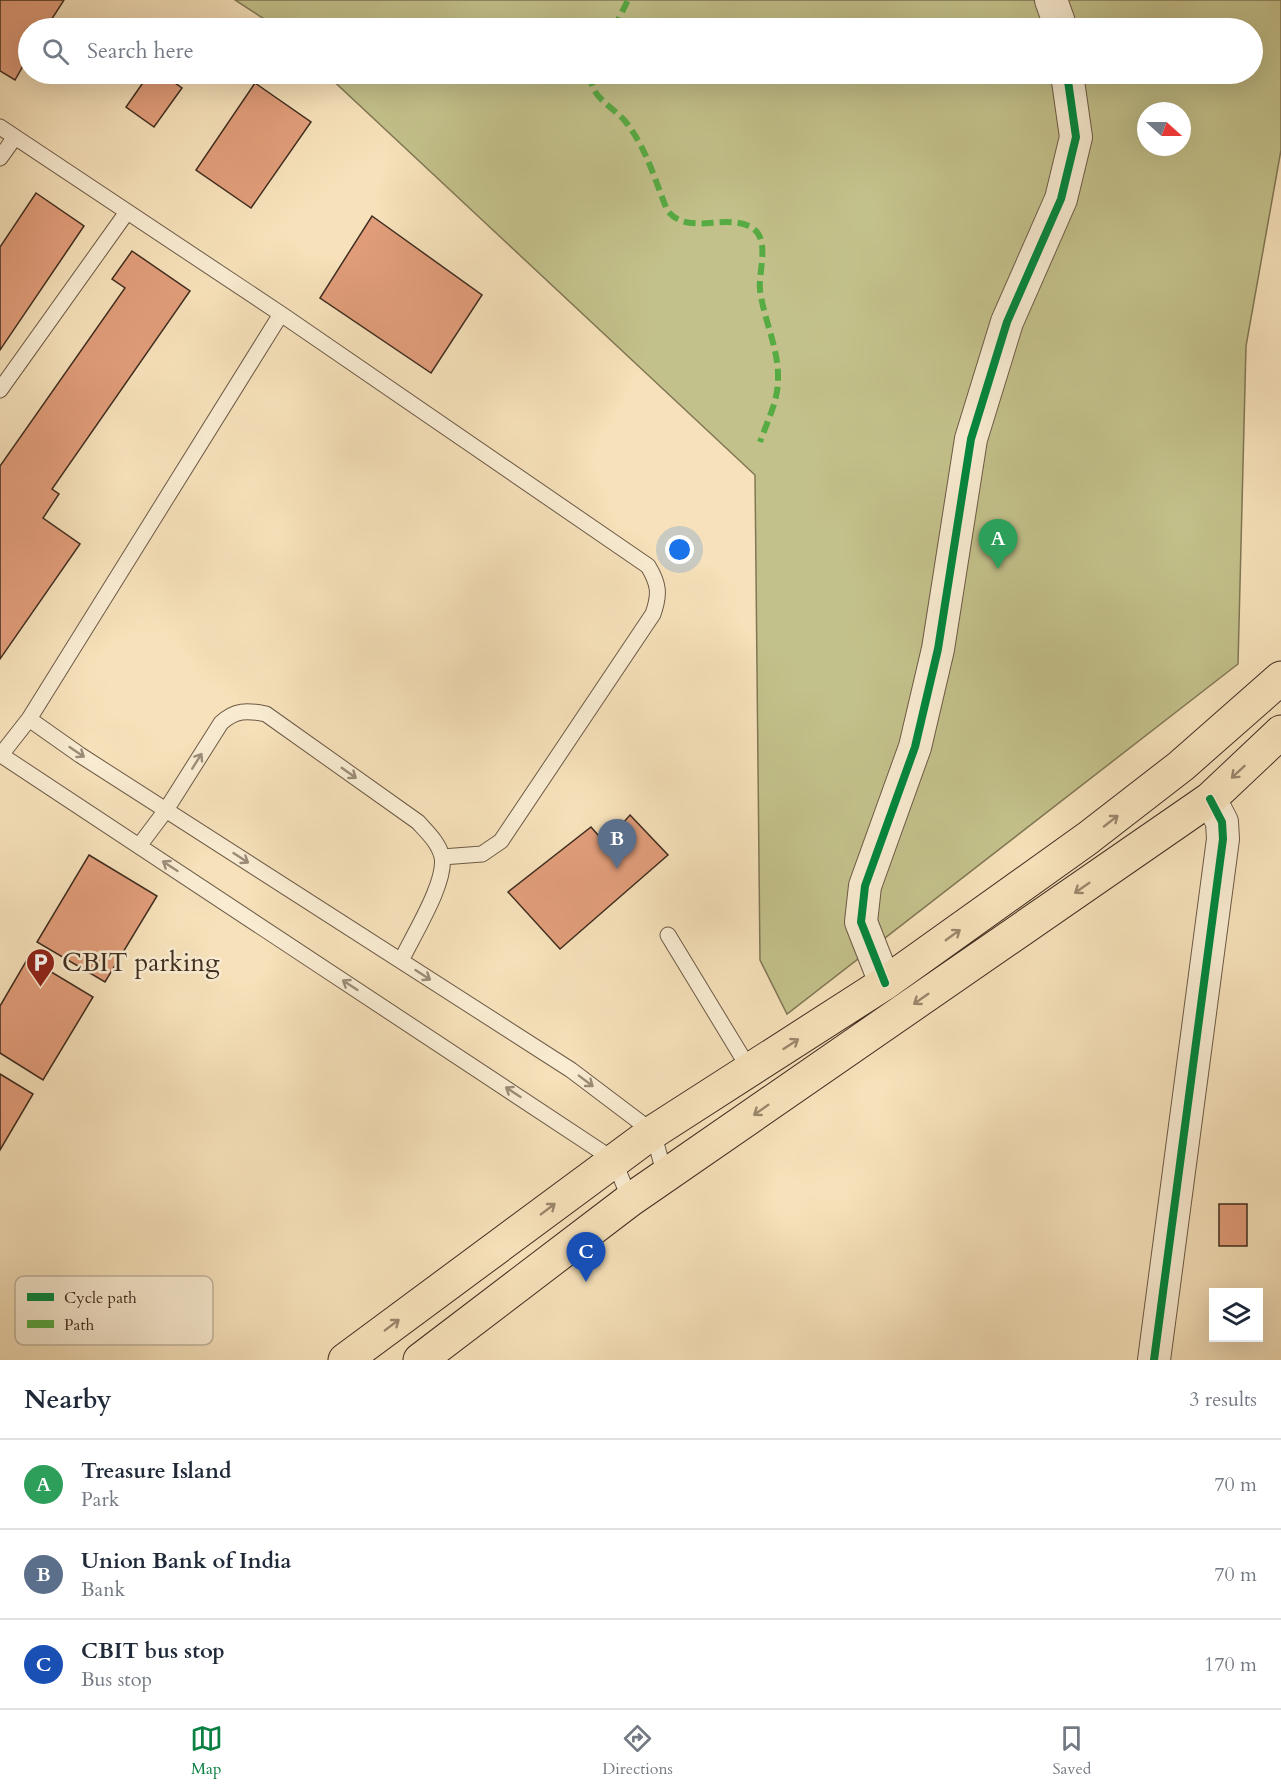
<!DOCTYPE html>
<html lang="en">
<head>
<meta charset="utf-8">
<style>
  body { margin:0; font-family:Cardo,serif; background:#f2f2f3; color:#1f2937 }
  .controls { position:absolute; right:18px; bottom:18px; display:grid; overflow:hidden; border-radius:0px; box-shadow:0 6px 24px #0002 }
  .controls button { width:54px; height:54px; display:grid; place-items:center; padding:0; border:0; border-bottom:2px solid #e0e1e3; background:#fff; color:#1f2937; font:30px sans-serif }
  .compass { position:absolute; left:1137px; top:102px; width:54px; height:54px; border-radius:50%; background:#fff; box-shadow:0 6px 24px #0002; rotate:111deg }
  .you { position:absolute; left:680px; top:550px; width:21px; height:21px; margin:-15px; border:4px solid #fff; border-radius:50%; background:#1a73e8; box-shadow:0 0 0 9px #1a73e833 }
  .badge { display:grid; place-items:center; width:39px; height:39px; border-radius:50%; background:#0b8043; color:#fff; font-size:20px; font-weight:700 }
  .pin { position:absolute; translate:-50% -50px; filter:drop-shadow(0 2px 3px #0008) }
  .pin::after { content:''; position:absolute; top:32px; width:21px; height:18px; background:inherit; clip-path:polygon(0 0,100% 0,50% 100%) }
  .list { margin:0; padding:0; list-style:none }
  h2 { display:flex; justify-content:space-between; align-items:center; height:78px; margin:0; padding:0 24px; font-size:26px }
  h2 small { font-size:20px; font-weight:400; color:#747a83 }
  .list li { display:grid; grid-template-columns:39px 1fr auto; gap:18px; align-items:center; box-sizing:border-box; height:90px; padding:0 24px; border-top:2px solid #e0e1e3 }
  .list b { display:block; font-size:22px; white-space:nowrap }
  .list p { margin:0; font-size:20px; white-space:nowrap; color:#747a83 }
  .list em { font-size:20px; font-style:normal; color:#747a83 }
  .icon { flex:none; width:33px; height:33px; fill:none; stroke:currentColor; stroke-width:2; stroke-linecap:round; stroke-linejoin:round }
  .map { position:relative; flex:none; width:1281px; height:1360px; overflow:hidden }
  .search { position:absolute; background:#fff; box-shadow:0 6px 24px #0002; left:18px; right:18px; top:18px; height:66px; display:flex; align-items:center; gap:15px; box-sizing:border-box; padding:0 21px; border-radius:33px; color:#747a83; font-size:22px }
  .sheet { height:348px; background:#fff }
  nav { display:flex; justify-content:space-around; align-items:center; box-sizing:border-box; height:84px; border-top:2px solid #e0e1e3; background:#fff; font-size:16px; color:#747a83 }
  nav a { display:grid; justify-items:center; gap:3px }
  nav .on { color:#0b8043 }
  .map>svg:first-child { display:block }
  .green { fill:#c3c18b; stroke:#817755; stroke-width:1.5; fill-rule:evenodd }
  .building { fill:#e19d7a; stroke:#3f2d1f; stroke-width:1.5 }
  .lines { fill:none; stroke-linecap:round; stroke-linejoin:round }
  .lane-casing { stroke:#6d5a46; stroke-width:17 }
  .street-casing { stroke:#6d5a46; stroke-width:34 }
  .primary-casing { stroke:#3f2d1f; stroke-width:35 }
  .lane { stroke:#f9ecd2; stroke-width:15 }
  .street { stroke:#f9ecd2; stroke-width:32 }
  .primary { stroke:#f6e1ba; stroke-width:33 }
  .quiet { stroke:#56ab43; stroke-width:6; stroke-dasharray:12 6; stroke-linecap:butt }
  .cycleway-casing { stroke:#f9ecd2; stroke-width:11 }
  .cycleway { stroke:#00873e; stroke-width:8 }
  .oneway { stroke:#9c8c78 }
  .oneway2 { stroke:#9a876c }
  .labels { text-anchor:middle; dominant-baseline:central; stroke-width:5; stroke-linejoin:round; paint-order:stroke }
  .poi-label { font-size:26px; fill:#3f2d1f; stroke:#f9ecd2; text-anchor:start }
  .key { fill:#f9ecd2; stroke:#c1b39c; stroke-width:1.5 }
  .key-label { font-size:16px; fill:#3f2d1f }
</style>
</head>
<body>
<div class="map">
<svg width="1281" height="1360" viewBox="0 0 1281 1360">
  <rect width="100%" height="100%" fill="#f6e1ba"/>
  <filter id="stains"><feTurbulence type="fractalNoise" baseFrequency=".00333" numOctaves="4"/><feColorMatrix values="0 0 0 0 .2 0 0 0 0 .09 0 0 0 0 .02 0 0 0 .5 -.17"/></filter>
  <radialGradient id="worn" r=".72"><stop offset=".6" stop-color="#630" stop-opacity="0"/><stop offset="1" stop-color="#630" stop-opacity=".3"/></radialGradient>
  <path class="green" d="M235,0H1281V150L1246,346L1238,664L787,1014L760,960L755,475L326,74H1252V28H278ZM1146,111H1182V147H1146Z"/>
  <path class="building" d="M0,0H64L46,28H28V57L15,80L0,71Z
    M149,74H162L182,88L154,127L126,107Z
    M255,83L311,122L251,208L196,170Z
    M36,193L84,226L0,350V247Z
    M372,216L482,295L431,373L320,298Z
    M132,251L190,291L52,489L59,494L43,518L80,544L0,659V466L125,288L112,279Z
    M630,815L668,855L560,949L508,892L591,827L605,843Z
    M89,855L157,896L105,982L37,942Z
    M28,958L93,997L43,1080L0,1053V1006Z
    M0,1074L33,1094L0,1150Z
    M1219,1204H1247V1246H1219Z"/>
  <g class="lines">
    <defs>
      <path id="lane" d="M0,127L281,314L29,719L0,756
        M0,158L15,137
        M281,314L648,566C659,584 660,594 653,614L501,841L482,854L442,857
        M0,390L127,212
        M29,719L80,755L571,1070L653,1132L665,1176
        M1,755L614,1160L630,1200
        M139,846L166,810L221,723C235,710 247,710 266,714L418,822C427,832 439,843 442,857C447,882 412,937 401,961
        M668,935L750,1070"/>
      <path id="street" d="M1051,0L1061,28
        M885,983L861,922L865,886L915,747L938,649L971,439L1007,322L1061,199L1076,137L1067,74
        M1154,1360L1223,839L1222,822L1210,799"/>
      <path id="primary" d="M345,1360L653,1132L885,983L1088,838L1181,766L1281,678
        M420,1360L630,1200L1210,799L1281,732"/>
    </defs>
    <use href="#lane" class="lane-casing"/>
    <use href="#street" class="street-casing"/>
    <use href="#primary" class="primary-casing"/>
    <use href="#lane" class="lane"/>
    <use href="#street" class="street"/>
    <use href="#primary" class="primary"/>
    <path class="quiet" d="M614,28L628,0
      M592,74C586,94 614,108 625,121C646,147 655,180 667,210C687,236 722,214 749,226C772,236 758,271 760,290C764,321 779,348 778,380C778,401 767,422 760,442"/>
    <defs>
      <path id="cycleway" d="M885,983L861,922L865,886L915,747L938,649L971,439L1007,322L1061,199L1076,137L1067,74
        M1154,1360L1223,839L1222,822L1210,799"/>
    </defs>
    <use href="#cycleway" class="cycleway-casing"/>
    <use href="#cycleway" class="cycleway"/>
  </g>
  <defs><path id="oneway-shaft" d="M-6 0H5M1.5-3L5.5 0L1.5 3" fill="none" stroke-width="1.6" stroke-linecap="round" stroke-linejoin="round" transform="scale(1.5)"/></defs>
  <g class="oneway">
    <use href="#oneway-shaft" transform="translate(77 752) rotate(34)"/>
    <use href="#oneway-shaft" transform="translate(197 761) rotate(-58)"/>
    <use href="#oneway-shaft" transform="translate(349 773) rotate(35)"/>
    <use href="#oneway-shaft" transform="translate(241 858) rotate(33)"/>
    <use href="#oneway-shaft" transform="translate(170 866) rotate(-147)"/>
    <use href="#oneway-shaft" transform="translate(423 975) rotate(33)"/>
    <use href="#oneway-shaft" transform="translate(350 985) rotate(-147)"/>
    <use href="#oneway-shaft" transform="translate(586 1081) rotate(37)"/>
    <use href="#oneway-shaft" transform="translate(513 1092) rotate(-147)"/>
  </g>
  <g class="oneway2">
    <use href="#oneway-shaft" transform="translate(1238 772) rotate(137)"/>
    <use href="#oneway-shaft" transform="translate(1111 821) rotate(-38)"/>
    <use href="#oneway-shaft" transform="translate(1082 888) rotate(145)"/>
    <use href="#oneway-shaft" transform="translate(953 935) rotate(-36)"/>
    <use href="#oneway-shaft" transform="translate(921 999) rotate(145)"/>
    <use href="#oneway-shaft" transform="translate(791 1044) rotate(-33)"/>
    <use href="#oneway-shaft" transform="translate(761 1110) rotate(145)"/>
    <use href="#oneway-shaft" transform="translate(548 1209) rotate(-37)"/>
    <use href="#oneway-shaft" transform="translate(392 1325) rotate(-37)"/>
  </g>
  <defs>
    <symbol id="parking-pin" viewBox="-11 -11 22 30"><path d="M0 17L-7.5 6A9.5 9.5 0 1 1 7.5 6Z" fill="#8f2418" stroke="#f9ecd2"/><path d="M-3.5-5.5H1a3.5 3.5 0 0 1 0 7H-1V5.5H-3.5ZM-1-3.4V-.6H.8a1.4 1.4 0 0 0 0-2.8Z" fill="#fff"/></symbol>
  </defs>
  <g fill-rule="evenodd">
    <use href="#parking-pin" x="24" y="946" width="33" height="45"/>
  </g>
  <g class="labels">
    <g class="poi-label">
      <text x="62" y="962">CBIT parking</text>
    </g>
  </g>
  <rect x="15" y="1276" width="198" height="69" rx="9" class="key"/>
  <rect x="27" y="1293" width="27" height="8" fill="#00873e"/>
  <rect x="27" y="1320" width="27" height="8" fill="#56ab43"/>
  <g class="key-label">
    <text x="64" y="1303">Cycle path</text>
    <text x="64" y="1330">Path</text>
  </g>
  <rect width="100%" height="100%" filter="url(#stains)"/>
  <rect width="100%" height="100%" fill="url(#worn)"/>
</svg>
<div class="controls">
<button><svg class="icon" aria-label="layers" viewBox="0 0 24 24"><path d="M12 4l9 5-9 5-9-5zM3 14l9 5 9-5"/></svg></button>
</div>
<svg class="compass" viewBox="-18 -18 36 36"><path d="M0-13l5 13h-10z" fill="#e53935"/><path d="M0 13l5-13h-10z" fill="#747a83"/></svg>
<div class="you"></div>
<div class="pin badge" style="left:998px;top:569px;background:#2e9e5b">A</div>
<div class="pin badge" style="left:617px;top:869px;background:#5c6f8a">B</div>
<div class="pin badge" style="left:586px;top:1282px;background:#1a4fb4">C</div>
<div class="search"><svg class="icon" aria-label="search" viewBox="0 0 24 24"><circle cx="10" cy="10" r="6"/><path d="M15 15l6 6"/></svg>Search here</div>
</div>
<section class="sheet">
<h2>Nearby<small>3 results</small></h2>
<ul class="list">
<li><span class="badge" style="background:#2e9e5b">A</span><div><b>Treasure Island</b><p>Park</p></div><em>70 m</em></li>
<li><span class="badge" style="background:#5c6f8a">B</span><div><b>Union Bank of India</b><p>Bank</p></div><em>70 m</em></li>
<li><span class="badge" style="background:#1a4fb4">C</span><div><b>CBIT bus stop</b><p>Bus stop</p></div><em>170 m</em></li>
</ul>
</section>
<nav>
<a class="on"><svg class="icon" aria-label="map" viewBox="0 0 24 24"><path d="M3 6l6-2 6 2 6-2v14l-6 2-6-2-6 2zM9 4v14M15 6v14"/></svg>Map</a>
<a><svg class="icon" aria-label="directions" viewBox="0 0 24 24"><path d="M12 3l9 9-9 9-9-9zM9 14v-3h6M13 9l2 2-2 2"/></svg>Directions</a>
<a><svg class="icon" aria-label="saved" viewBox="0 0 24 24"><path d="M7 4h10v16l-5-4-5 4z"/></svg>Saved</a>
</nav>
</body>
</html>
